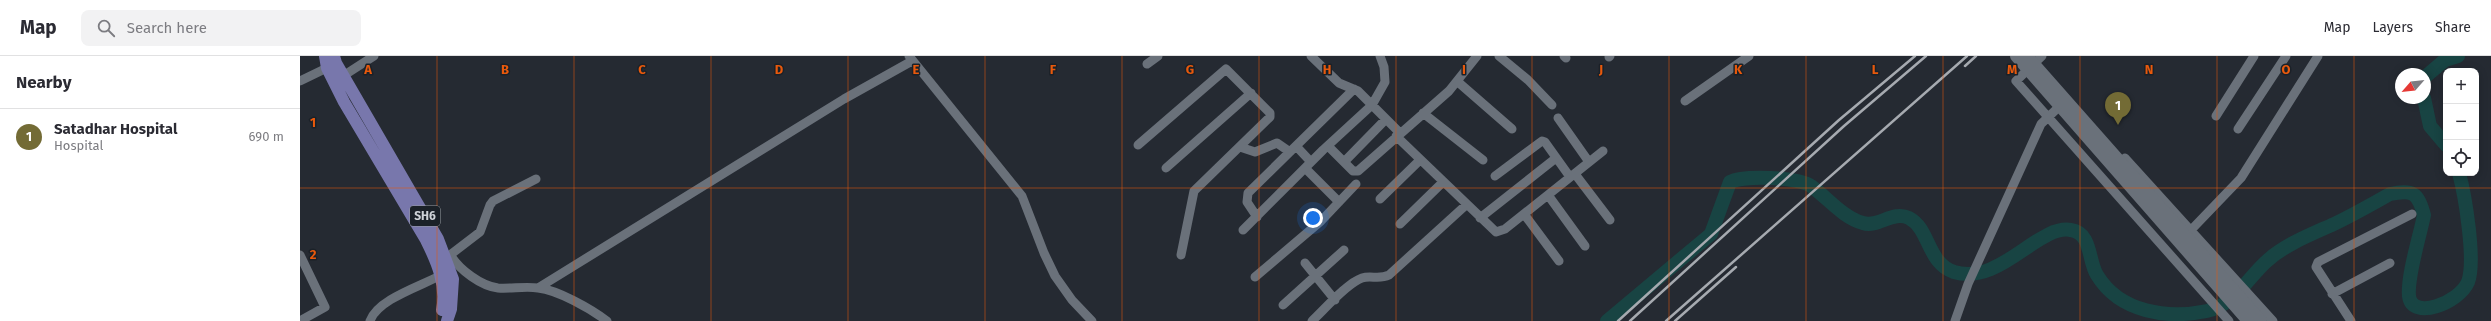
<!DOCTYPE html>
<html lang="en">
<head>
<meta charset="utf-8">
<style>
  body { margin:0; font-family:"Fira Sans",sans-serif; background:#f2f2f3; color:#2b2b33 }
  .controls { position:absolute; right:12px; top:12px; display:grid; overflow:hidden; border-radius:8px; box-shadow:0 2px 10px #0003 }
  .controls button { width:36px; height:36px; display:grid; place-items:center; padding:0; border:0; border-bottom:1px solid #e1e1e2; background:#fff; color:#2b2b33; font:20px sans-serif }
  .compass { position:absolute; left:2095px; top:12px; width:36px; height:36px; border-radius:50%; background:#fff; box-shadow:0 2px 10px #0003; rotate:242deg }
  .you { position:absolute; left:1013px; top:162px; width:14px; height:14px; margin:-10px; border:3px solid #fff; border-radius:50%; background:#1a73e8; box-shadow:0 0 0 6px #1a73e833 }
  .badge { display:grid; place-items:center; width:26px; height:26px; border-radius:50%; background:#736b35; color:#fff; font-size:13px; font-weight:700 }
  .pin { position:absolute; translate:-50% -33px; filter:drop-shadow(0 1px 2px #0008) }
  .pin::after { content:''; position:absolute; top:21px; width:14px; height:12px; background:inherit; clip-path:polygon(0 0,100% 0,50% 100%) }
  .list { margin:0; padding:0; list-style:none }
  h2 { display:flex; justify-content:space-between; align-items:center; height:52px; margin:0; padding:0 16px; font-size:17px }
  h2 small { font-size:13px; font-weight:400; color:#7c7c81 }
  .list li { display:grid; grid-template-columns:26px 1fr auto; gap:12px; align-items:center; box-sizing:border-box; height:56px; padding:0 16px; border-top:1px solid #e1e1e2 }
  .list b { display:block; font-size:15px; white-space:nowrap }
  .list p { margin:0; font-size:13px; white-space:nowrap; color:#7c7c81 }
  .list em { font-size:13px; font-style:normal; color:#7c7c81 }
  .icon { flex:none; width:22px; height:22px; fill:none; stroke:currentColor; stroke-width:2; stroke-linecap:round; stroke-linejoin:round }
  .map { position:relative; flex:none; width:2191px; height:265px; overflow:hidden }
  header { display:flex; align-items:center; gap:24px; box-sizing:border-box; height:56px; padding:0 20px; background:#fff; border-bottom:1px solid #e1e1e2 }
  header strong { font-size:19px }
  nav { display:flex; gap:22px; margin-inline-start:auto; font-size:14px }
  .search { width:280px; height:36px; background:#f2f2f3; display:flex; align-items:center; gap:10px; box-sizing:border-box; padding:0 14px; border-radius:8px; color:#7c7c81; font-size:15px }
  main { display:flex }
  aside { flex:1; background:#fff }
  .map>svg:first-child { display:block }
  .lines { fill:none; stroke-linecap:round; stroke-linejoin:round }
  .river { stroke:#184443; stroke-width:14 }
  .street { stroke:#6a717a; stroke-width:9 }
  .secondary { stroke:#6a717a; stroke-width:12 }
  .primary { stroke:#7877ac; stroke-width:12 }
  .rail { stroke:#a6aab0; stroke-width:2.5 }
  .grid { fill:none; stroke:#e8590c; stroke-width:1; stroke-opacity:0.55 }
  .labels { text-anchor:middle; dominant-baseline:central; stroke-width:3; stroke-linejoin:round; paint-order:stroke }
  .shield { fill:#1b2128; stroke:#989da2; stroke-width:1 }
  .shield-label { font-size:12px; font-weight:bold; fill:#ced2d7 }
  .grid-label { font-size:13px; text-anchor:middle; font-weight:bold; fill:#e8590c; stroke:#1b2128; stroke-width:3; stroke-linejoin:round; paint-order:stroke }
</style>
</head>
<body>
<header>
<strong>Map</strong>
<div class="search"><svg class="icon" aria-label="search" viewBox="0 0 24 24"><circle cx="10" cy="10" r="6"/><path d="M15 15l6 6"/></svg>Search here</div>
<nav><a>Map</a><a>Layers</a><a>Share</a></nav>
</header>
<main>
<aside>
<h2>Nearby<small></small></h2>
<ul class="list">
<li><span class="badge">1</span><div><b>Satadhar Hospital</b><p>Hospital</p></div><em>690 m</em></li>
</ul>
</aside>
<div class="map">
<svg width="2191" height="265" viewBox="0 0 2191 265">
  <rect width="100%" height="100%" fill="#252a32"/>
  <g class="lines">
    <path class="river" d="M2125,21L2145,4L2158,0
      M2124,42L2130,70L2146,89
      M1307,265L1411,178L1430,126C1443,119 1499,121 1511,130C1528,142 1542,161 1563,167C1578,172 1593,154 1609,162C1630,173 1627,207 1654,216C1700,230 1738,168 1771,174C1792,177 1788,205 1797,219C1820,257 1868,263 1907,255C1935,249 1948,221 1968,204C1986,188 2012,178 2034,168C2053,159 2072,148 2090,138C2113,133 2118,137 2124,159C2120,180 2107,220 2109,240C2112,265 2159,247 2168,226C2176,205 2165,139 2159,117"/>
    <path class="street" d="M609,0L722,140L744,197L755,220L772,244L792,265
      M1011,0L1039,27L1058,35L1100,77
      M1199,0L1228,24L1252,49
      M1264,0L1266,2
      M1742,0L1716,25L1929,265
      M1309,1L1310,0
      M847,8L858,0
      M43,20L74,0
      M0,25L33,9
      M1158,26L1212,73
      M1385,45L1449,0
      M1123,57L1183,104
      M1916,60L1954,0
      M1258,62L1289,106
      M1938,73L1986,0
      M1096,80L1196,176L1205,173L1303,95
      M838,89L926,13L970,57V61L894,135L881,199
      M996,90L1011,106
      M1028,90L1053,115H1058L1149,35L1177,0
      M940,91L955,96L977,87L990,96
      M1825,102L1973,265
      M1044,106L1086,63
      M866,112L951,37
      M1006,113L1039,146
      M1275,118L1310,164
      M1195,120L1242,85L1245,86L1270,121
      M1248,139L1285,190
      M1080,143L1120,104
      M1224,158L1259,205
      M957,161L947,146L948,137L1054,33
      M1180,162L1256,102
      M1100,168L1143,126
      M1892,173L1941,122L2018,0
      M943,174L1023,94L1072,49L1085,26L1084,11L1080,0
      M0,199L25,251L0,265
      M151,200C160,214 181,230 198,232C211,233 225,230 238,232C258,234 291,253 307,265
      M146,202L180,176L190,149L193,145L236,123
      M1005,207L1035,244
      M955,221L1021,165L1056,128
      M238,232L544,43L612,5
      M2032,238L2090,207
      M983,249L1044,194
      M70,265C78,242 125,229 145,217
      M1012,265C1024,254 1047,227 1062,222C1071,219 1079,224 1089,219L1166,149
      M1655,265L1668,228L1741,68L1764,46
      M2051,265L2016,211L2018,206L2112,158"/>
    <path class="secondary" d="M1716,0L1948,265
      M1727,0L1961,265"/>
    <path class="primary" d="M25,0L27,12L44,46L126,184C137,206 147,229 142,254
      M34,0L36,7L138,183L153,223L151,253L147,265"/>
    <path class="rail" d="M1665,10L1676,0
      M1318,265L1539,64L1615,0
      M1330,265L1544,70L1626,0
      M1366,265L1667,0
      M1375,265L1436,211"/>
  </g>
  <path class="grid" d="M137,0V265M274,0V265M411,0V265M548,0V265M685,0V265M822,0V265M959,0V265M1096,0V265M1232,0V265M1369,0V265M1506,0V265M1643,0V265M1780,0V265M1917,0V265M2054,0V265M0,132H2191"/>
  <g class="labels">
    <rect class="shield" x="110" y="150" width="30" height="20" rx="3"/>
    <g class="shield-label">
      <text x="125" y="160">SH6</text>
    </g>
  </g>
  <g class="grid-label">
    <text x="68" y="18">A</text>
    <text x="205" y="18">B</text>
    <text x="342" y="18">C</text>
    <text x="479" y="18">D</text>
    <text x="616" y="18">E</text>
    <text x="753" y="18">F</text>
    <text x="890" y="18">G</text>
    <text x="1027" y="18">H</text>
    <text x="1164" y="18">I</text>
    <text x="1301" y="18">J</text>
    <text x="1438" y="18">K</text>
    <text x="1575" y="18">L</text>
    <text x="1712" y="18">M</text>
    <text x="1849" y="18">N</text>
    <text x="1986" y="18">O</text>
    <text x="13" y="71">1</text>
    <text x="13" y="203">2</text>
  </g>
</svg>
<div class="controls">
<button>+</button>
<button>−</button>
<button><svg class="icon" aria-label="locate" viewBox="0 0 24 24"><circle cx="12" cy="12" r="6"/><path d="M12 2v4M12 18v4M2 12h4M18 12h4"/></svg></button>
</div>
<svg class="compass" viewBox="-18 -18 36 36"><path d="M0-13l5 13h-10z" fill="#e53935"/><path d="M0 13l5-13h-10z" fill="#7c7c81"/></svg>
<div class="you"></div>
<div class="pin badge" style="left:1818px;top:69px">1</div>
</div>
</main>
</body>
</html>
